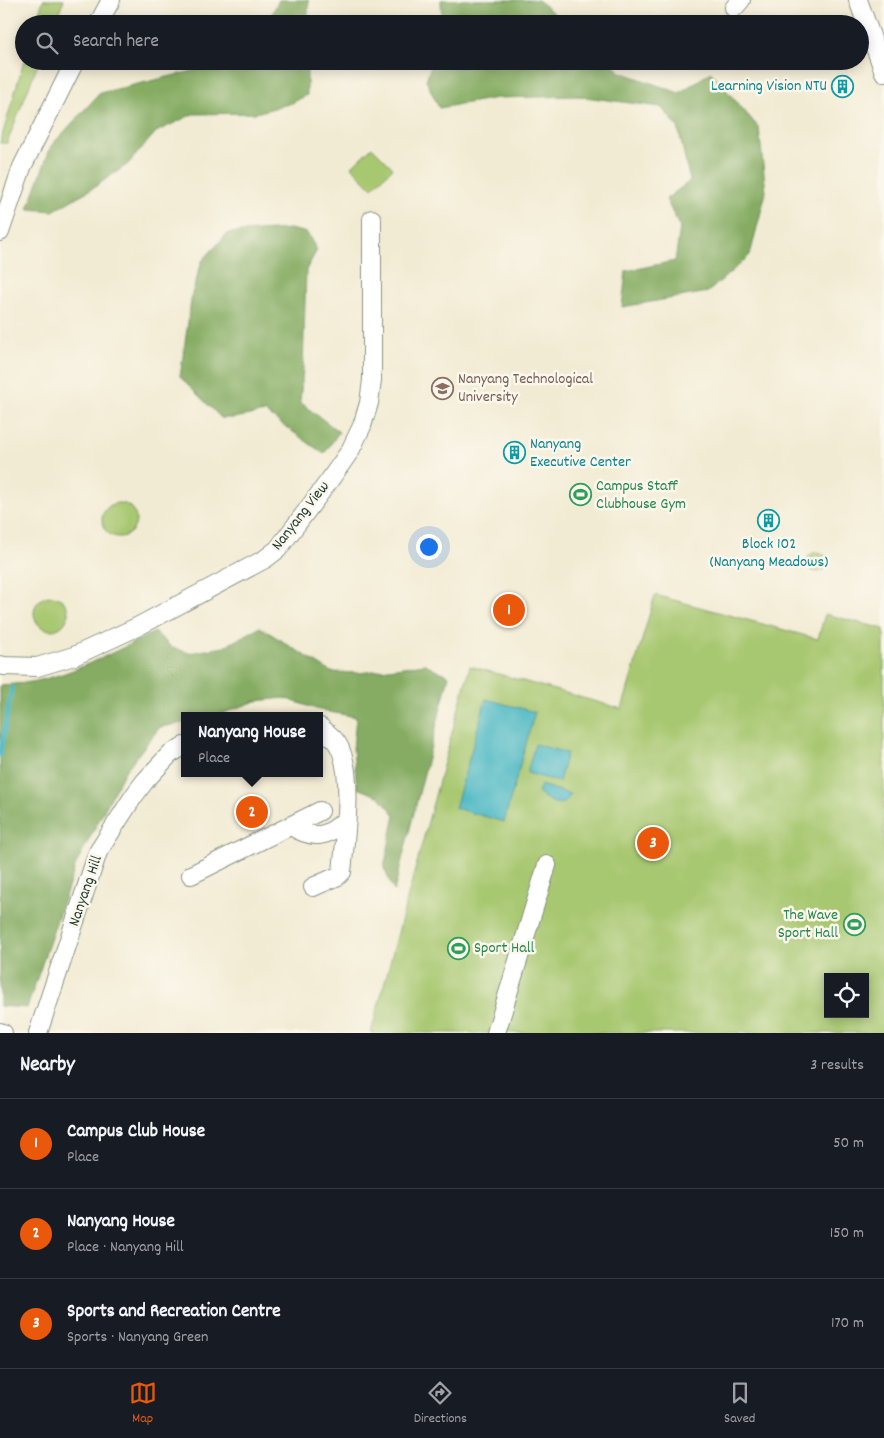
<!DOCTYPE html>
<html lang="en">
<head>
<meta charset="utf-8">
<style>
  body { margin:0; font-family:Dekko,sans-serif; background:#20242c; color:#f1f3f6 }
  .controls { position:absolute; right:15px; bottom:15px; display:grid; overflow:hidden; border-radius:0px; box-shadow:0 2px 12px #0003 }
  .controls button { width:45px; height:45px; display:grid; place-items:center; padding:0; border:0; border-bottom:1px solid #363941; background:#171b24; color:#f1f3f6; font:25px sans-serif }
  .you { position:absolute; left:428px; top:546px; width:18px; height:18px; margin:-12px; border:4px solid #fff; border-radius:50%; background:#1a73e8; box-shadow:0 0 0 8px #1a73e833 }
  .badge { display:grid; place-items:center; width:32px; height:32px; border-radius:50%; background:#ea580c; color:#fff; font-size:16px; font-weight:700 }
  .pin { position:absolute; translate:-50% -50%; border:2px solid #fff; box-shadow:0 1px 5px #0006 }
  .popup { position:absolute; left:181px; top:712px; width:142px; height:65px; box-sizing:border-box; display:grid; place-content:center; border-radius:0px; background:#171b24; filter:drop-shadow(0 1px 4px #0005); font-size:16px; white-space:nowrap; color:#9ea1a6 }
  .popup b { font-size:19px; color:#f1f3f6 }
  .popup::after { content:''; position:absolute; left:50%; top:100%; margin-left:-10px; border:10px solid transparent; border-top-color:#171b24 }
  .list { margin:0; padding:0; list-style:none }
  h2 { display:flex; justify-content:space-between; align-items:center; height:65px; margin:0; padding:0 20px; font-size:21px }
  h2 small { font-size:16px; font-weight:400; color:#9ea1a6 }
  .list li { display:grid; grid-template-columns:32px 1fr auto; gap:15px; align-items:center; box-sizing:border-box; height:90px; padding:0 20px; border-top:1px solid #363941 }
  .list b { display:block; font-size:19px; white-space:nowrap }
  .list p { margin:0; font-size:16px; white-space:nowrap; color:#9ea1a6 }
  .list em { font-size:16px; font-style:normal; color:#9ea1a6 }
  .icon { flex:none; width:28px; height:28px; fill:none; stroke:currentColor; stroke-width:2; stroke-linecap:round; stroke-linejoin:round }
  .map { position:relative; flex:none; width:884px; height:1033px; overflow:hidden }
  .search { position:absolute; background:#171b24; box-shadow:0 2px 12px #0003; left:15px; right:15px; top:15px; height:55px; display:flex; align-items:center; gap:12px; box-sizing:border-box; padding:0 18px; border-radius:28px; color:#9ea1a6; font-size:19px }
  .sheet { height:335px; background:#171b24 }
  nav { display:flex; justify-content:space-around; align-items:center; box-sizing:border-box; height:70px; border-top:1px solid #363941; background:#171b24; font-size:14px; color:#9ea1a6 }
  nav a { display:grid; justify-items:center; gap:2px }
  nav .on { color:#ea580c }
  .map>svg:first-child { display:block }
  .green { fill:#a7c76f; stroke:#638252; fill-rule:evenodd }
  .forest { fill:#85ac62; stroke:#52744b }
  .water { fill:#49b7c3; stroke:#347a7c }
  .lines { fill:none; stroke-linecap:round; stroke-linejoin:round }
  .stream { stroke:#49b7c3; stroke-width:4.5 }
  .minor-casing { stroke:#889484; stroke-width:20 }
  .minor { stroke:#fff; stroke-width:18 }
  .labels { text-anchor:middle; dominant-baseline:central; stroke-width:5; stroke-linejoin:round; paint-order:stroke }
  .culture-label { font-size:16px; fill:#0d838f; stroke:#fbf7ec; text-anchor:end }
  .education-label { font-size:16px; fill:#785e54; stroke:#fbf7ec; text-anchor:start }
  .leisure-label { font-size:16px; fill:#27864d; stroke:#fbf7ec; text-anchor:start }
  .street-label { font-size:16px; fill:#1f3d34; stroke:#fbf7ec }
</style>
</head>
<body>
<div class="map">
<svg width="884" height="1033" viewBox="0 0 884 1033">
  <rect width="100%" height="100%" fill="#fbf7ec"/>
  <filter id="ink" filterUnits="userSpaceOnUse"><feTurbulence type="fractalNoise" baseFrequency=".02" numOctaves="2"/><feDisplacementMap in="SourceGraphic" scale="10" xChannelSelector="R" yChannelSelector="G"/><feConvolveMatrix kernelMatrix="1 2 1 2 8 2 1 2 1" color-interpolation-filters="sRGB"/></filter>
  <filter id="wash" filterUnits="userSpaceOnUse"><feTurbulence type="fractalNoise" baseFrequency=".0096" numOctaves="4" result="noise"/><feDisplacementMap in="SourceGraphic" scale="20" xChannelSelector="R" yChannelSelector="G"/><feGaussianBlur stdDeviation="1.12" result="paint"/><feColorMatrix in="noise" values="0 0 0 0 0 0 0 0 0 0 0 0 0 0 0 0 0 1.4 0 .05"/><feComposite in="paint" operator="in"/></filter>
  <g filter="url(#wash)">
    <rect width="100%" height="100%" fill="#f2ebd3"/>
    <path class="green" d="M43,0H64L54,24H36Z
      M24,61H39L7,143H0Z
      M372,147L393,168L372,188L351,167Z
      M102 520a17 17 0 1 1 34 0a17 17 0 1 1-34 0Z
      M807 562a10 10 0 1 1 20 0a10 10 0 1 1-20 0Z
      M655,595L818,639L825,614L884,629V1033H371L470,666L622,709ZM828,977H865V1014H828Z
      M34 613a17 17 0 1 1 34 0a17 17 0 1 1-34 0Z"/>
    <path class="forest" d="M279,0H309L307,24H267Z
      M441,0H538L566,24H442Z
      M234,61H307V95L292,103L256,113L193,114L156,132L128,164L93,188L53,211L28,209L51,146L100,93Z
      M433,61H609L621,72L679,93L711,72L759,128L766,192L750,255L708,292L622,307L626,271L675,261L680,228L666,199L690,181L678,127L661,107L577,96L497,98L439,108L426,80Z
      M290,229L307,233L317,250L306,270L303,368L300,402L339,432L324,454L265,412L234,418H221L180,377L192,294L202,261L228,233Z
      M260,627L331,672L359,673L425,664L449,676L394,891L384,868L395,815L380,797L357,788L353,749L356,717L319,710L284,698L256,701L216,716H184V723L160,727L125,771L76,864L27,1008L0,1006V685C10,684 21,684 31,682C75,674 115,651 155,632L171,647L189,653L224,647Z"/>
    <path class="water" d="M486,699L535,712L504,822L455,808Z
      M535,744L567,753L559,782L527,773Z
      M541,785L570,794C565,812 548,801 538,793Z"/>
    <g class="lines">
      <path class="stream" d="M0,755L12,687"/>
    </g>
  </g>
  <g filter="url(#ink)">
    <g class="lines">
      <defs>
        <path id="minor" d="M858,0L884,72
          M734,8L741,0
          M98,24L111,0
          M0,232L22,167L75,61
          M0,665L4,666L37,667L74,656L137,627L265,559L278,549L329,481L350,451L362,426L369,403L372,380V219
          M291,826C313,840 328,838 346,819
          M191,875L320,811
          M313,887L338,876L342,872C345,840 355,770 337,743C333,737 325,731 320,727
          M0,1032L3,1033
          M38,1033L98,852L133,797L145,781L170,754L184,746
          M496,1033L547,865"/>
      </defs>
      <use href="#minor" class="minor-casing"/>
      <use href="#minor" class="minor"/>
    </g>
  </g>
  <defs>
    <symbol id="building-ring" viewBox="-11 -11 22 22"><circle r="9.5" fill="#fbf7ec" stroke="#0f9aa8" stroke-width="1.5"/><path d="M-4-6H4V6H1V3H-1V6H-4ZM-2.5-4.3h1.7v1.8h-1.7ZM.8-4.3h1.7v1.8H.8ZM-2.5-1h1.7V.8h-1.7ZM.8-1h1.7V.8H.8Z" fill="#0f9aa8"/></symbol>
    <symbol id="university-ring" viewBox="-11 -11 22 22"><circle r="9.5" fill="#fbf7ec" stroke="#8d6e63" stroke-width="1.5"/><path d="M0-5L7-2L0 1L-7-2ZM-4 1L0 2.5L4 1V4Q0 6-4 4Z" fill="#8d6e63"/></symbol>
    <symbol id="stadium-ring" viewBox="-11 -11 22 22"><circle r="9.5" fill="#fbf7ec" stroke="#2e9e5b" stroke-width="1.5"/><path d="M0-5a6.5 5 0 1 0 0 10a6.5 5 0 1 0 0-10ZM-3.5-1.8h7v3.6h-7Z" fill="#2e9e5b"/></symbol>
  </defs>
  <g fill-rule="evenodd">
    <use href="#building-ring" x="830" y="74" width="25" height="25"/>
    <use href="#university-ring" x="430" y="376" width="25" height="25"/>
    <use href="#building-ring" x="502" y="440" width="25" height="25"/>
    <use href="#stadium-ring" x="568" y="482" width="25" height="25"/>
    <use href="#building-ring" x="756" y="508" width="25" height="25"/>
    <use href="#stadium-ring" x="842" y="912" width="25" height="25"/>
    <use href="#stadium-ring" x="446" y="936" width="25" height="25"/>
  </g>
  <g class="labels">
    <g class="culture-label">
      <text x="827" y="86">Learning Vision NTU</text>
      <text x="530" y="444" text-anchor="start">Nanyang<tspan x="530" dy="18">Executive Center</tspan></text>
      <text x="769" y="544" text-anchor="middle">Block 102<tspan x="769" dy="18">(Nanyang Meadows)</tspan></text>
    </g>
    <g class="education-label">
      <text x="458" y="379">Nanyang Technological<tspan x="458" dy="18">University</tspan></text>
    </g>
    <g class="leisure-label">
      <text x="596" y="486">Campus Staff<tspan x="596" dy="18">Clubhouse Gym</tspan></text>
      <text x="838" y="915" text-anchor="end">The Wave<tspan x="838" dy="18">Sport Hall</tspan></text>
      <text x="474" y="948">Sport Hall</text>
    </g>
    <g class="street-label">
      <text transform="translate(301 516) rotate(-52)">Nanyang View</text>
      <text transform="translate(86 891) rotate(-71)">Nanyang Hill</text>
    </g>
  </g>
</svg>
<div class="controls">
<button><svg class="icon" aria-label="locate" viewBox="0 0 24 24"><circle cx="12" cy="12" r="6"/><path d="M12 2v4M12 18v4M2 12h4M18 12h4"/></svg></button>
</div>
<div class="you"></div>
<div class="pin badge" style="left:509px;top:610px">1</div>
<div class="pin badge" style="left:252px;top:812px">2</div>
<div class="popup"><b>Nanyang House</b>Place</div>
<div class="pin badge" style="left:653px;top:843px">3</div>
<div class="search"><svg class="icon" aria-label="search" viewBox="0 0 24 24"><circle cx="10" cy="10" r="6"/><path d="M15 15l6 6"/></svg>Search here</div>
</div>
<section class="sheet">
<h2>Nearby<small>3 results</small></h2>
<ul class="list">
<li><span class="badge">1</span><div><b>Campus Club House</b><p>Place</p></div><em>50 m</em></li>
<li><span class="badge">2</span><div><b>Nanyang House</b><p>Place · Nanyang Hill</p></div><em>150 m</em></li>
<li><span class="badge">3</span><div><b>Sports and Recreation Centre</b><p>Sports · Nanyang Green</p></div><em>170 m</em></li>
</ul>
</section>
<nav>
<a class="on"><svg class="icon" aria-label="map" viewBox="0 0 24 24"><path d="M3 6l6-2 6 2 6-2v14l-6 2-6-2-6 2zM9 4v14M15 6v14"/></svg>Map</a>
<a><svg class="icon" aria-label="directions" viewBox="0 0 24 24"><path d="M12 3l9 9-9 9-9-9zM9 14v-3h6M13 9l2 2-2 2"/></svg>Directions</a>
<a><svg class="icon" aria-label="saved" viewBox="0 0 24 24"><path d="M7 4h10v16l-5-4-5 4z"/></svg>Saved</a>
</nav>
</body>
</html>
